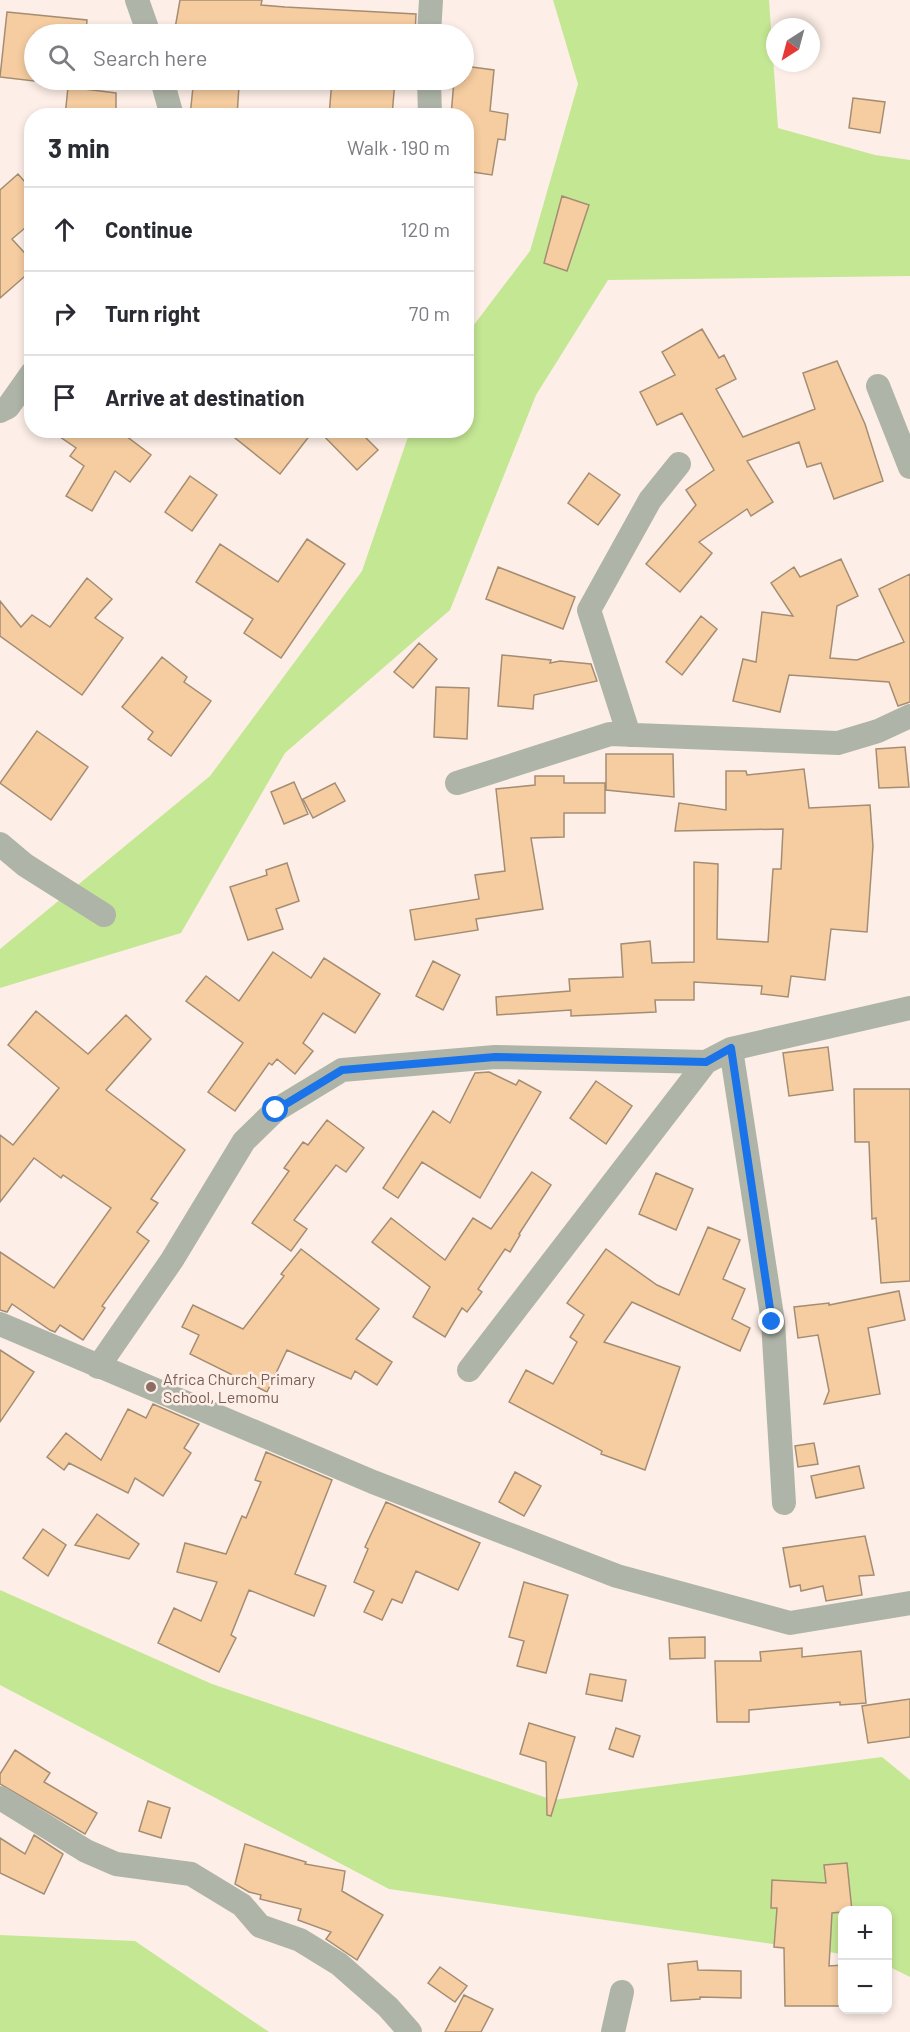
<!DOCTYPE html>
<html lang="en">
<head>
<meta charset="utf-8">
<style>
  body { margin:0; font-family:Barlow,sans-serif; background:#f7f7f7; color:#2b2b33 }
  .controls { position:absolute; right:18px; bottom:18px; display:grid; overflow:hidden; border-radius:12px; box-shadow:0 3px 9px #0003 }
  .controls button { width:54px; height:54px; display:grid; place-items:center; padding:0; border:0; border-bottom:2px solid #e1e1e2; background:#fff; color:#2b2b33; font:30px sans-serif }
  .compass { position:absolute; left:766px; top:18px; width:54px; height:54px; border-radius:50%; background:#fff; box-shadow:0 3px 9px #0003; rotate:216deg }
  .stop { position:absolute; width:18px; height:18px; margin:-14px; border:4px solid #1a73e8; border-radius:50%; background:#fff }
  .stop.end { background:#1a73e8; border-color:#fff; box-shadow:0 2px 6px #0008 }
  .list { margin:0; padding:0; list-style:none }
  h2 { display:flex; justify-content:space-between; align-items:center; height:78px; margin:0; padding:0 24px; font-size:26px }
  h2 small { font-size:20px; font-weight:400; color:#7c7c81 }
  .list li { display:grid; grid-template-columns:39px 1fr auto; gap:18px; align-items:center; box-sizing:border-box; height:84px; padding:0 24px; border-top:2px solid #e1e1e2 }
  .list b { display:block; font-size:22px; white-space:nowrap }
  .list em { font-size:20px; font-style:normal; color:#7c7c81 }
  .icon { flex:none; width:33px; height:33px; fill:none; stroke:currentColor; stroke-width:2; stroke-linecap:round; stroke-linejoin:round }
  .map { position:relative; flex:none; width:910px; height:2032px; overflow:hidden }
  .search { position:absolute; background:#fff; box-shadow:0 3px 9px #0003; left:24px; top:24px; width:450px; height:66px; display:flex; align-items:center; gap:15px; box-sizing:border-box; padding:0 21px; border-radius:33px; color:#7c7c81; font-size:22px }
  .panel { position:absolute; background:#fff; box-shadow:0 3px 9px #0003; left:24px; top:108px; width:450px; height:330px; border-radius:24px }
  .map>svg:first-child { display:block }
  .green { fill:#c4e794 }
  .building { fill:#f6cda1; stroke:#a58d73; stroke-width:1.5 }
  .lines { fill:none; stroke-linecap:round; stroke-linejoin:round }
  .minor { stroke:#aeb5a8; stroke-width:24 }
  .route { stroke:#1a73e8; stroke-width:8 }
  .education-dot { fill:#8d6e63; stroke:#fdefe7; stroke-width:2 }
  .labels { text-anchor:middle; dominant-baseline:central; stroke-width:5; stroke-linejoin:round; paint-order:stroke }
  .education-label { font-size:16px; fill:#785e54; stroke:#fdefe7; text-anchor:start }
</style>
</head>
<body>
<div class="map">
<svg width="910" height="2032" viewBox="0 0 910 2032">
  <rect width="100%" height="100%" fill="#fdefe7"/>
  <path class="green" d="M553,0H769L778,128L875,155L910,160V276L608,280L536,395L450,610L285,753L181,933L0,988V949L210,776L362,571L410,431L466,430L467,334L530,251L578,84Z
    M0,1590L212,1684L553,1800L882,1757L910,1780V1977L888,1966V1910H842V1954L389,1889L0,1685Z
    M0,1935L135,1941L269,2032H0Z"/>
  <path class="building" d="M180,0H262L261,5L285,7L416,14L415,34H174Z
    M7,12L87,20L86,34H34V81L0,77Z
    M464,66L494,70L490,111L508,114L505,140L498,139L492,175L466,171V116H451L454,80H464Z
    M332,80H395L392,116H329Z
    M212,84L239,86L237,116H190L193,87L212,88Z
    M68,87L116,93V116H65Z
    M853,98L885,102L880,133L849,128Z
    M18,174L32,190V222L12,239L32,261V270L0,298V190Z
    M562,196L589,205L567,271L544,263Z
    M702,329L719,358L724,355L736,379L716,389L743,437L815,409L803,373L837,361L865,424L883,481L834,499L821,463L807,467L799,442L747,461L773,502L751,516L747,509L699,542L712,553L680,592L646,564L696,505L686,490L714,470L682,413L657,425L640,392L675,375L662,352Z
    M50,430H118L151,455L130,482L115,471L92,511L66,496L84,466L70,456L76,448Z
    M225,430H314L280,474Z
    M318,430H358L378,450L357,470Z
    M589,473L620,495L598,525L568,503Z
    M190,476L217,495L192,531L165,512Z
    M307,539L345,564L281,658L244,633L253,619L196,582L220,544L278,582Z
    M841,559L858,596L837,606L830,658L857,660L904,642L879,589L910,574V702L898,706L889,682L789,675L780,712L733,701L743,659L756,662L762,612L793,616L771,583L794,567L800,577Z
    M498,567L575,597L563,629L486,599Z
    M87,578L112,599L95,618L123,638L82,695L0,636V601L21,627L32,615L50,627Z
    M701,616L717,629L682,675L666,662Z
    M419,643L437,659L413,688L394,672Z
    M502,655L551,660L550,663L560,661L591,664L597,681L534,695L533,709L498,706Z
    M162,657L187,677L184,682L211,701L171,756L148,739L153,732L122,707Z
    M436,687L469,688L467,739L434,737Z
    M37,731L88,767L51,820L0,783Z
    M905,747L909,787L879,788L876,749Z
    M606,754H673L674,797L606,790Z
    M804,769L809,808L870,805L873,846L867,932L831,929L825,980L791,976L788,997L761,994L762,986L694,982V1000H655L656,1012L571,1016V1010L497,1015L496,997L570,991L569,979L623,977L621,944L650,941L652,963L694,962V862L718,864L717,939L768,942L773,869H781L783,829L675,831L679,803L726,810V771H746L747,775Z
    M535,776H564V783H605V813H564V837L531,838L543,909L476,919L478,930L415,940L410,910L479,899L475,875L505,871L496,789L535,785Z
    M294,782L308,814L284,824L271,792Z
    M335,783L345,801L313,818L303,799Z
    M287,863L299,901L276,909L283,929L248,940L230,887L267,875L266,870Z
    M273,952L311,978L324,958L380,994L355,1033L323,1013L303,1043L313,1051L295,1074L277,1059L272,1065L269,1063L235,1111L208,1092L243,1043L186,1001L206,976L239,1001Z
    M433,961L460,975L443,1010L416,996Z
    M36,1011L88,1054L126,1015L151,1039L106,1090L185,1150L151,1199L158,1203L137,1232L149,1241L102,1306L105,1308L83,1340L60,1325L55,1332L50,1330L12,1304L7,1312L0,1310V1252L54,1288L111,1208L63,1175L61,1178L34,1158L0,1202V1135L13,1145L59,1088L8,1045Z
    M828,1047L833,1090L789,1096L783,1053Z
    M489,1072L516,1085L519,1080L541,1092L480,1198L422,1162L398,1198L383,1188L433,1111L450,1123L475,1073Z
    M596,1081L632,1106L606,1144L570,1118Z
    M854,1089H910V1281L881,1283L876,1218L872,1219L869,1142H855Z
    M327,1120L364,1148L346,1172L336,1165L294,1220L307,1229L291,1251L252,1223L289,1171L284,1168L303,1142L308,1145Z
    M532,1172L551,1185L519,1234L520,1235L510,1252L505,1249L478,1289L482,1292L467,1312L462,1308L445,1337L413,1317L430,1287L372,1242L391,1218L445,1260L473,1218L491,1229Z
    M656,1173L693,1189L676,1230L639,1214Z
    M708,1227L740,1240L723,1279L745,1289L732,1319L750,1328L740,1351L632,1302L604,1342L680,1367L645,1470L601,1454L602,1451L509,1402L526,1370L553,1384L577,1342L570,1337L584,1315L567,1303L606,1249L657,1285L679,1295Z
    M301,1249L379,1309L356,1339L392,1362L377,1385L355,1371L351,1379L287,1350L267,1392L190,1354L199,1335L182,1327L193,1305L243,1329L284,1276L281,1274Z
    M899,1291L905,1320L868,1328L880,1394L824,1404L829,1391L818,1335L798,1338L794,1307L829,1303V1305Z
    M0,1350L34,1372L0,1422Z
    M153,1404L199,1424L184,1448L191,1453L163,1496L135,1478L128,1493L69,1463L64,1470L47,1457L66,1433L101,1460L128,1409L146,1418Z
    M814,1443L818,1464L798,1467L795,1446Z
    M266,1452L332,1480L295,1574L326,1586L314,1616L249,1590L231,1635L236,1638L219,1672L158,1643L174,1608L201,1621L217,1582L177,1572L185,1543L226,1554L242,1516L246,1518L261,1482L255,1480Z
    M859,1466L864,1488L816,1498L811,1476Z
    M515,1472L541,1486L524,1516L499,1502Z
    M386,1502L480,1543L458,1590L416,1571L402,1603L392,1599L382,1620L364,1612L374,1591L354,1582L368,1549L365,1547Z
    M97,1514L139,1544L129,1559L75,1545Z
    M43,1529L66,1545L48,1576L23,1558Z
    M865,1536L874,1575L859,1576L862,1595L826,1601L823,1586L801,1591L800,1585L790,1587L783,1548Z
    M524,1582L568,1595L546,1673L517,1666L524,1641L509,1637Z
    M705,1637V1658L670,1659L669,1638Z
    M802,1648V1657L861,1651L866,1703L840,1705V1702L749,1710V1722H717L715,1661H761L760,1652Z
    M590,1674L626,1680L622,1701L586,1694Z
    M910,1699V1737L868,1743L862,1706Z
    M529,1723L575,1737L551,1816L547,1815L546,1762L520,1754Z
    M616,1728L640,1736L633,1757L609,1749Z
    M15,1750L50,1773L44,1782L97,1813L85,1834L0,1784V1774Z
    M148,1801L170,1808L161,1838L139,1831Z
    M34,1835L63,1854L44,1894L0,1873V1838L25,1854Z
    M245,1844L306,1862L305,1864L345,1871L342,1891L383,1915L357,1960L326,1939L331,1932L298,1920L301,1909L260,1899L261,1895L249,1892L235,1884Z
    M847,1863L852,1911L832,1913L829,1966L843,1965V2006H785L784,1948L774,1947L777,1908H771L772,1880L826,1883L824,1865Z
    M697,1961L698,1970L741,1971V1998L700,1997V1999L671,2001L668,1964Z
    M440,1967L467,1986L455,2002L428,1983Z
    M464,1995L493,2009L481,2032H445Z"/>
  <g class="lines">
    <path class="minor" d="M137,0L149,34
      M429,34L431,0
      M162,80L172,116
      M429,80L430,116
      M878,386L910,467
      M0,411L8,407L32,373
      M629,735L589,610L650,500L679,464
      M457,783L610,734L838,743L878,731L910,716
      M0,844L25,865L104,915
      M731,1049L773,1322L784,1503
      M0,1324L373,1482L617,1576L790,1623L910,1603
      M98,1367L172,1260L244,1141L276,1110L342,1070L495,1057L706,1062L731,1049L910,1008
      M469,1370L706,1062
      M0,1798L86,1851L116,1864L191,1874L242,1905L260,1926L300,1940L339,1964L388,2007L410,2032
      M613,2032L622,1992"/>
  </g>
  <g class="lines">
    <path class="route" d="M276,1110L342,1070L495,1057L706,1062L731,1048L772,1322"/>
  </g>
  <circle class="education-dot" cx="151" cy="1387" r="6"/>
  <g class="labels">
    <g class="education-label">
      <text x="163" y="1378">Africa Church Primary<tspan x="163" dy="18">School, Lemomu</tspan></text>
    </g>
  </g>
</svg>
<div class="controls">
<button>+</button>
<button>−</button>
</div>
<svg class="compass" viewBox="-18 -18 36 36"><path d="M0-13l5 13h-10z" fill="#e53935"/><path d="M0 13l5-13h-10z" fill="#7c7c81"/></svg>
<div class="stop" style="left:276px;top:1110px"></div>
<div class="stop end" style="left:772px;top:1322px"></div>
<div class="search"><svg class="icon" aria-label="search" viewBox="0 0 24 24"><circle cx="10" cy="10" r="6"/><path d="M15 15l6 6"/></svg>Search here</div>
<section class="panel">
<h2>3 min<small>Walk · 190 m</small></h2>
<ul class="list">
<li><svg class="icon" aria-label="ahead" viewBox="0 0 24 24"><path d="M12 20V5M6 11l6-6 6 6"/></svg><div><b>Continue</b></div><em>120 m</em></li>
<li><svg class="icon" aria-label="right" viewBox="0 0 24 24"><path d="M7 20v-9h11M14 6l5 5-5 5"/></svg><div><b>Turn right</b></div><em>70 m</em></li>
<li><svg class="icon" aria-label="arrive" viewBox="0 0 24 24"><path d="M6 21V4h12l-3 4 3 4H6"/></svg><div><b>Arrive at destination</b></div></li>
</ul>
</section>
</div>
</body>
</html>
